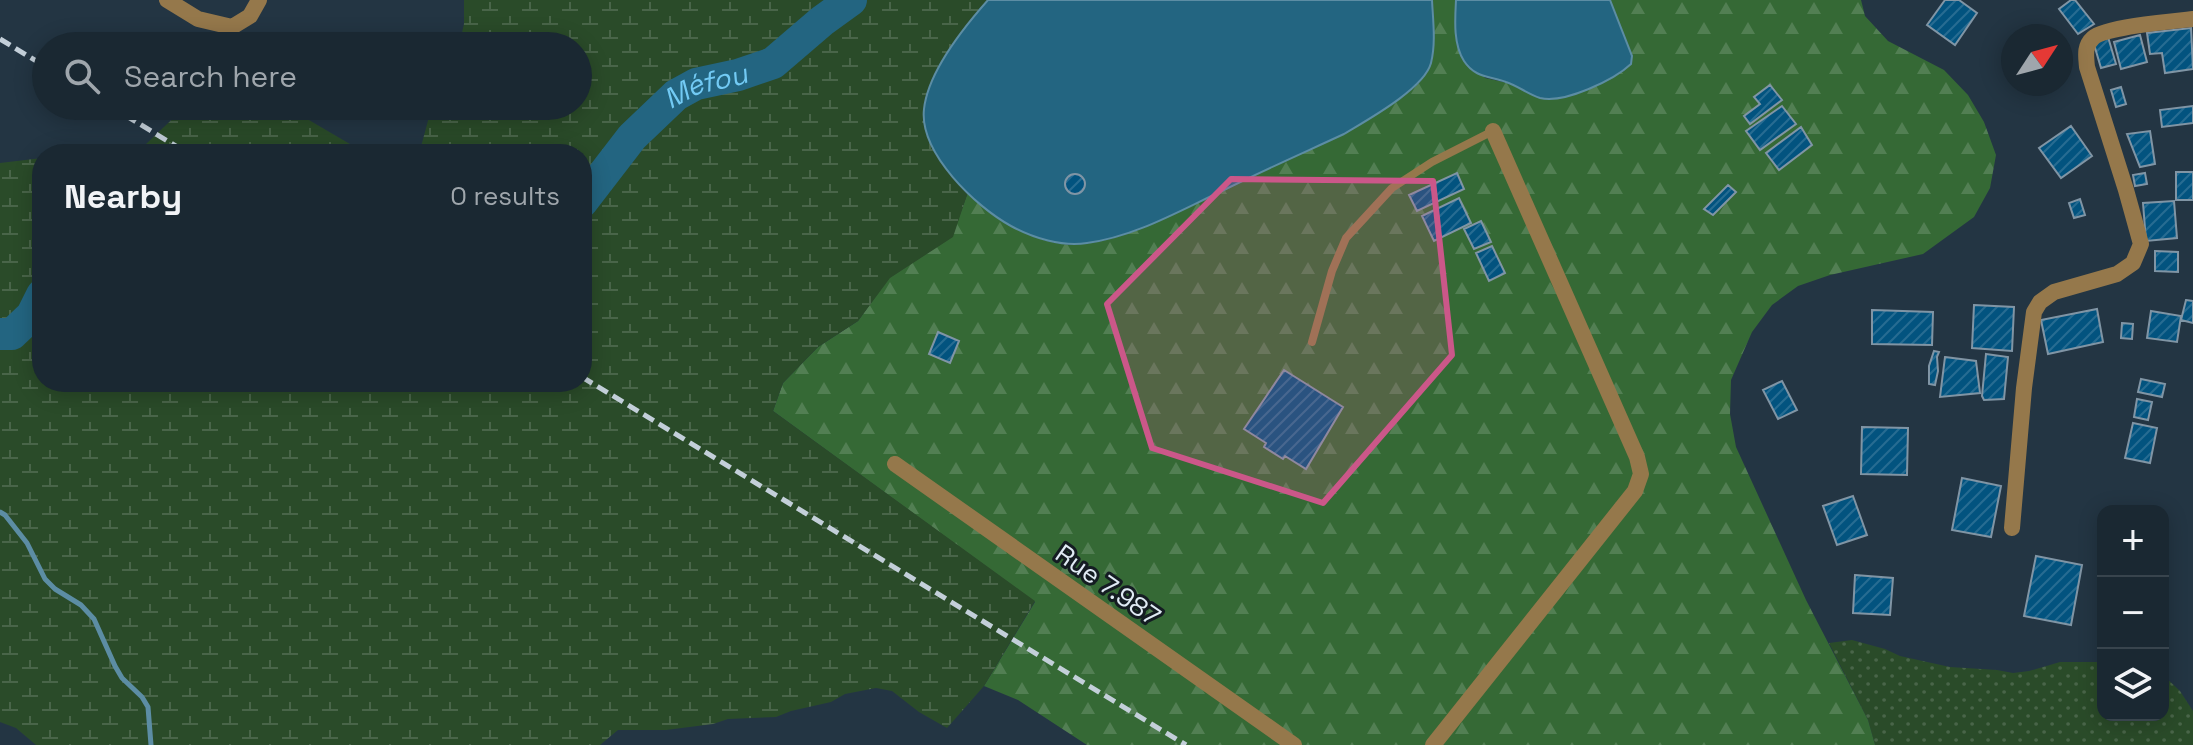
<!DOCTYPE html>
<html lang="en">
<head>
<meta charset="utf-8">
<style>
  body { margin:0; font-family:"Space Grotesk",sans-serif; background:#23303a; color:#f1f3f6 }
  .controls { position:absolute; right:24px; bottom:24px; display:grid; overflow:hidden; border-radius:16px; box-shadow:0 4px 20px #0003 }
  .controls button { width:72px; height:72px; display:grid; place-items:center; padding:0; border:0; border-bottom:2px solid #38444d; background:#1a2832; color:#f1f3f6; font:40px sans-serif }
  .compass { position:absolute; left:2001px; top:24px; width:72px; height:72px; border-radius:50%; background:#1a2832; box-shadow:0 4px 20px #0003; rotate:54deg }
  .list { margin:0; padding:0; list-style:none }
  h2 { display:flex; justify-content:space-between; align-items:center; height:104px; margin:0; padding:0 32px; font-size:34px }
  h2 small { font-size:26px; font-weight:400; color:#9fa6ac }
  .icon { flex:none; width:44px; height:44px; fill:none; stroke:currentColor; stroke-width:2; stroke-linecap:round; stroke-linejoin:round }
  .map { position:relative; flex:none; width:2193px; height:745px; overflow:hidden }
  .search { position:absolute; background:#1a2832; box-shadow:0 4px 20px #0003; left:32px; top:32px; width:560px; height:88px; display:flex; align-items:center; gap:20px; box-sizing:border-box; padding:0 28px; border-radius:44px; color:#9fa6ac; font-size:30px }
  .panel { position:absolute; background:#1a2832; box-shadow:0 4px 20px #0003; left:32px; top:144px; width:560px; height:248px; border-radius:32px }
  .map>svg:first-child { display:block }
  .grass { fill:url(#grass-dots) }
  .forest { fill:url(#forest-firs) }
  .wetland { fill:url(#wetland-marsh) }
  .water { fill:#236581; stroke:#5c8da4; stroke-width:2 }
  .lines { fill:none; stroke-linecap:round; stroke-linejoin:round }
  .stream { stroke:#5c8da4; stroke-width:5 }
  .river { stroke:#236581; stroke-width:32 }
  .building { fill:url(#building-hatch); stroke:#8095a5; stroke-width:2 }
  .lane { stroke:#95784b; stroke-width:8 }
  .street { stroke:#95784b; stroke-width:16 }
  .rail { stroke:#c3cfd9; stroke-width:5; stroke-dasharray:12 6; stroke-linecap:butt }
  .marked { fill:#cb5789; fill-opacity:0.2; stroke:#cb5789; stroke-width:6; stroke-linejoin:round }
  .labels { text-anchor:middle; dominant-baseline:central; stroke-width:6; stroke-linejoin:round; paint-order:stroke }
  .street-label { font-size:26px; fill:#e0ebf4; stroke:#141c22 }
  .water-label { font-size:28px; font-style:italic; fill:#72caf4; stroke:#141c22 }
</style>
</head>
<body>
<div class="map">
<svg width="2193" height="745" viewBox="0 0 2193 745">
  <defs>
    <pattern id="grass-dots" width="8" height="8" patternUnits="userSpaceOnUse" patternTransform="scale(2)"><rect width="8" height="8" fill="#2a4b29"/><path d="M2 2h.1M6 6h.1" fill="none" stroke="#496549" stroke-width="1.8" stroke-linecap="round"/></pattern>
    <pattern id="forest-firs" width="22" height="20" patternUnits="userSpaceOnUse" patternTransform="scale(2)"><rect width="22" height="20" fill="#356935"/><path d="M5 1l3.5 6h-7zM16 11l3.5 6h-7z" fill="#527f53"/></pattern>
    <pattern id="wetland-marsh" width="20" height="14" patternUnits="userSpaceOnUse" patternTransform="scale(2)"><rect width="20" height="14" fill="#2a4b29"/><path d="M1 5h8M5 5V1M11 12h8M15 12V8" fill="none" stroke="#496549"/></pattern>
    <pattern id="building-hatch" width="6" height="6" patternUnits="userSpaceOnUse" patternTransform="scale(2)"><rect width="6" height="6" fill="#02537f"/><path d="M-1 1l2-2M0 6l6-6M5 7l2-2" fill="none" stroke="#276c92"/></pattern>
  </defs>
  <rect width="100%" height="100%" fill="#233543"/>
  <path class="grass" d="M1852,640L1885,649L1900,656L1950,667L1997,670L2013,673L2029,671L2060,662H2103V715H2163V675L2180,691L2193,711V745H1875L1868,720L1829,643Z"/>
  <path class="forest" d="M1433,0H1456L1455,18L1485,78L1508,83L1539,97L1569,96L1624,71L1632,56L1610,0H1861L1865,16L1888,41L1944,70L1968,95L1984,122L1996,155L1990,188L1974,217L1923,254L1830,275L1798,286L1772,305L1752,332L1731,380L1730,414L1736,447L1806,600L1868,720L1875,745H1087L1018,700L984,686L1035,602L773,411L783,383L818,347L858,321L889,278L952,237L968,192C995,217 1025,239 1063,244C1113,250 1188,207 1234,185C1281,162 1328,139 1376,115C1390,105 1416,90 1425,75C1438,54 1433,24 1433,0Z"/>
  <path class="wetland" d="M464,0H988L958,38L940,68L936,155L968,192L953,237L890,278L858,321L818,347L783,383L773,411L1035,601L984,686L947,728L919,712L892,691L876,688L845,694L831,702L791,711L776,717L728,719L713,724L666,730H618L600,745H36L16,728L0,722V163L42,158V382H582V154H419L429,117L435,106H578V46H459L464,24Z
    M186,106H285L367,154H73L145,145Z"/>
  <path class="water" d="M988,0H1432C1433,20 1436,43 1431,63C1424,89 1367,120 1344,134C1303,153 1262,171 1222,191C1179,211 1134,237 1087,243C1062,247 1033,238 1011,226C976,207 919,153 924,109C928,72 964,27 988,0Z
    M1456,0H1610L1632,56L1631,64C1614,80 1564,104 1540,98C1528,94 1518,86 1506,82C1490,76 1475,78 1464,61C1453,44 1455,19 1456,0Z"/>
  <g class="lines">
    <path class="stream" d="M0,512L5,515L27,543L45,579L55,589L81,605L94,619L115,666L122,678L142,697L148,707L151,745"/>
    <g class="river">
      <path id="s1" d="M582,202L632,137L676,95L696,84L738,75L773,63L822,21L851,0"/>
      <path d="M0,334H12L32,315L42,295"/>
    </g>
  </g>
  <path class="building" d="M1945,0H1959L1977,13L1955,45L1927,25Z
    M2071,0H2075L2094,24L2078,34L2059,9Z
    M2191,28L2193,69L2165,73L2162,53L2150,54L2147,33Z
    M2140,35L2147,62L2121,69L2114,42Z
    M2108,37L2116,64L2101,68L2093,41Z
    M1770,85L1782,100L1750,124L1744,116L1760,104L1754,97Z
    M2121,87L2126,104L2116,107L2111,90Z
    M1782,106L1796,124L1760,150L1746,131Z
    M2193,106V123L2162,127L2160,110Z
    M2071,126L2092,156L2061,178L2039,148Z
    M1801,127L1812,145L1779,170L1766,153Z
    M2150,131L2155,164L2140,167L2127,134Z
    M2176,172H2193V200H2176Z
    M1457,173L1464,189L1417,211L1409,195Z
    M2145,173L2147,184L2135,186L2133,175Z
    M1065 184a10 10 0 1 1 20 0a10 10 0 1 1-20 0Z
    M1728,185L1736,192L1713,215L1704,209Z
    M1459,198L1471,223L1434,241L1422,216Z
    M2080,199L2085,215L2074,218L2069,203Z
    M2174,201L2177,238L2146,241L2143,203Z
    M1481,221L1491,242L1474,249L1464,229Z
    M1492,246L1505,273L1489,281L1476,253Z
    M2155,251L2178,252V272L2155,271Z
    M2186,300L2193,301V323L2181,320Z
    M1974,305L2014,307L2012,351L1972,348Z
    M2097,309L2103,342L2048,354L2041,320Z
    M1872,310L1933,312L1932,345L1872,344Z
    M2151,311L2181,316L2177,342L2147,338Z
    M2122,323L2133,324L2132,339L2121,338Z
    M938,332L959,341L950,363L929,354Z
    M1934,351L1939,352L1937,357L1938,371L1935,385L1929,384V366Z
    M1986,354L2008,357L2004,399L1984,400L1982,396Z
    M1945,357L1976,361L1980,393L1940,397Z
    M1284,370L1343,407L1306,469L1285,456L1283,459L1264,447L1266,443L1244,429Z
    M2141,379L2165,384L2162,397L2138,392Z
    M1782,381L1797,410L1778,419L1763,390Z
    M2137,399L2152,402L2148,420L2134,417Z
    M2133,423L2157,428L2150,463L2125,458Z
    M1862,427L1908,428L1907,475L1861,474Z
    M1962,478L2001,486L1991,537L1952,530Z
    M1853,496L1867,535L1837,545L1823,506Z
    M2036,556L2082,565L2071,625L2024,616Z
    M1855,575L1893,578L1890,615L1853,613Z"/>
  <g class="lines">
    <path class="lane" d="M1312,342L1332,271L1346,238L1392,188L1432,162L1493,131"/>
    <path class="street" d="M167,0L198,19L232,27L250,16L259,0
      M895,464L1294,745
      M2012,528L2024,388L2034,312L2040,302L2054,292L2117,274L2133,263L2141,244L2126,190L2087,67C2086,56 2084,46 2093,38C2105,27 2174,21 2193,19
      M1433,745L1635,491L1641,474L1637,457L1493,131"/>
    <path class="rail" d="M0,39L46,67
      M110,106L189,154
      M582,377L1186,745"/>
  </g>
  <path class="marked" d="M1231,179L1433,181L1452,355L1323,503L1152,448L1107,304Z"/>
  <g class="labels">
    <g class="street-label">
      <text transform="translate(1108 585) rotate(35)">Rue 7.987</text>
    </g>
    <g class="water-label">
      <text stroke="none"><textPath href="#s1" startOffset="174">Méfou</textPath></text>
    </g>
  </g>
</svg>
<div class="controls">
<button>+</button>
<button>−</button>
<button><svg class="icon" aria-label="layers" viewBox="0 0 24 24"><path d="M12 4l9 5-9 5-9-5zM3 14l9 5 9-5"/></svg></button>
</div>
<svg class="compass" viewBox="-18 -18 36 36"><path d="M0-13l5 13h-10z" fill="#e53935"/><path d="M0 13l5-13h-10z" fill="#9fa6ac"/></svg>
<div class="search"><svg class="icon" aria-label="search" viewBox="0 0 24 24"><circle cx="10" cy="10" r="6"/><path d="M15 15l6 6"/></svg>Search here</div>
<section class="panel">
<h2>Nearby<small>0 results</small></h2>
<ul class="list">
</ul>
</section>
</div>
</body>
</html>
